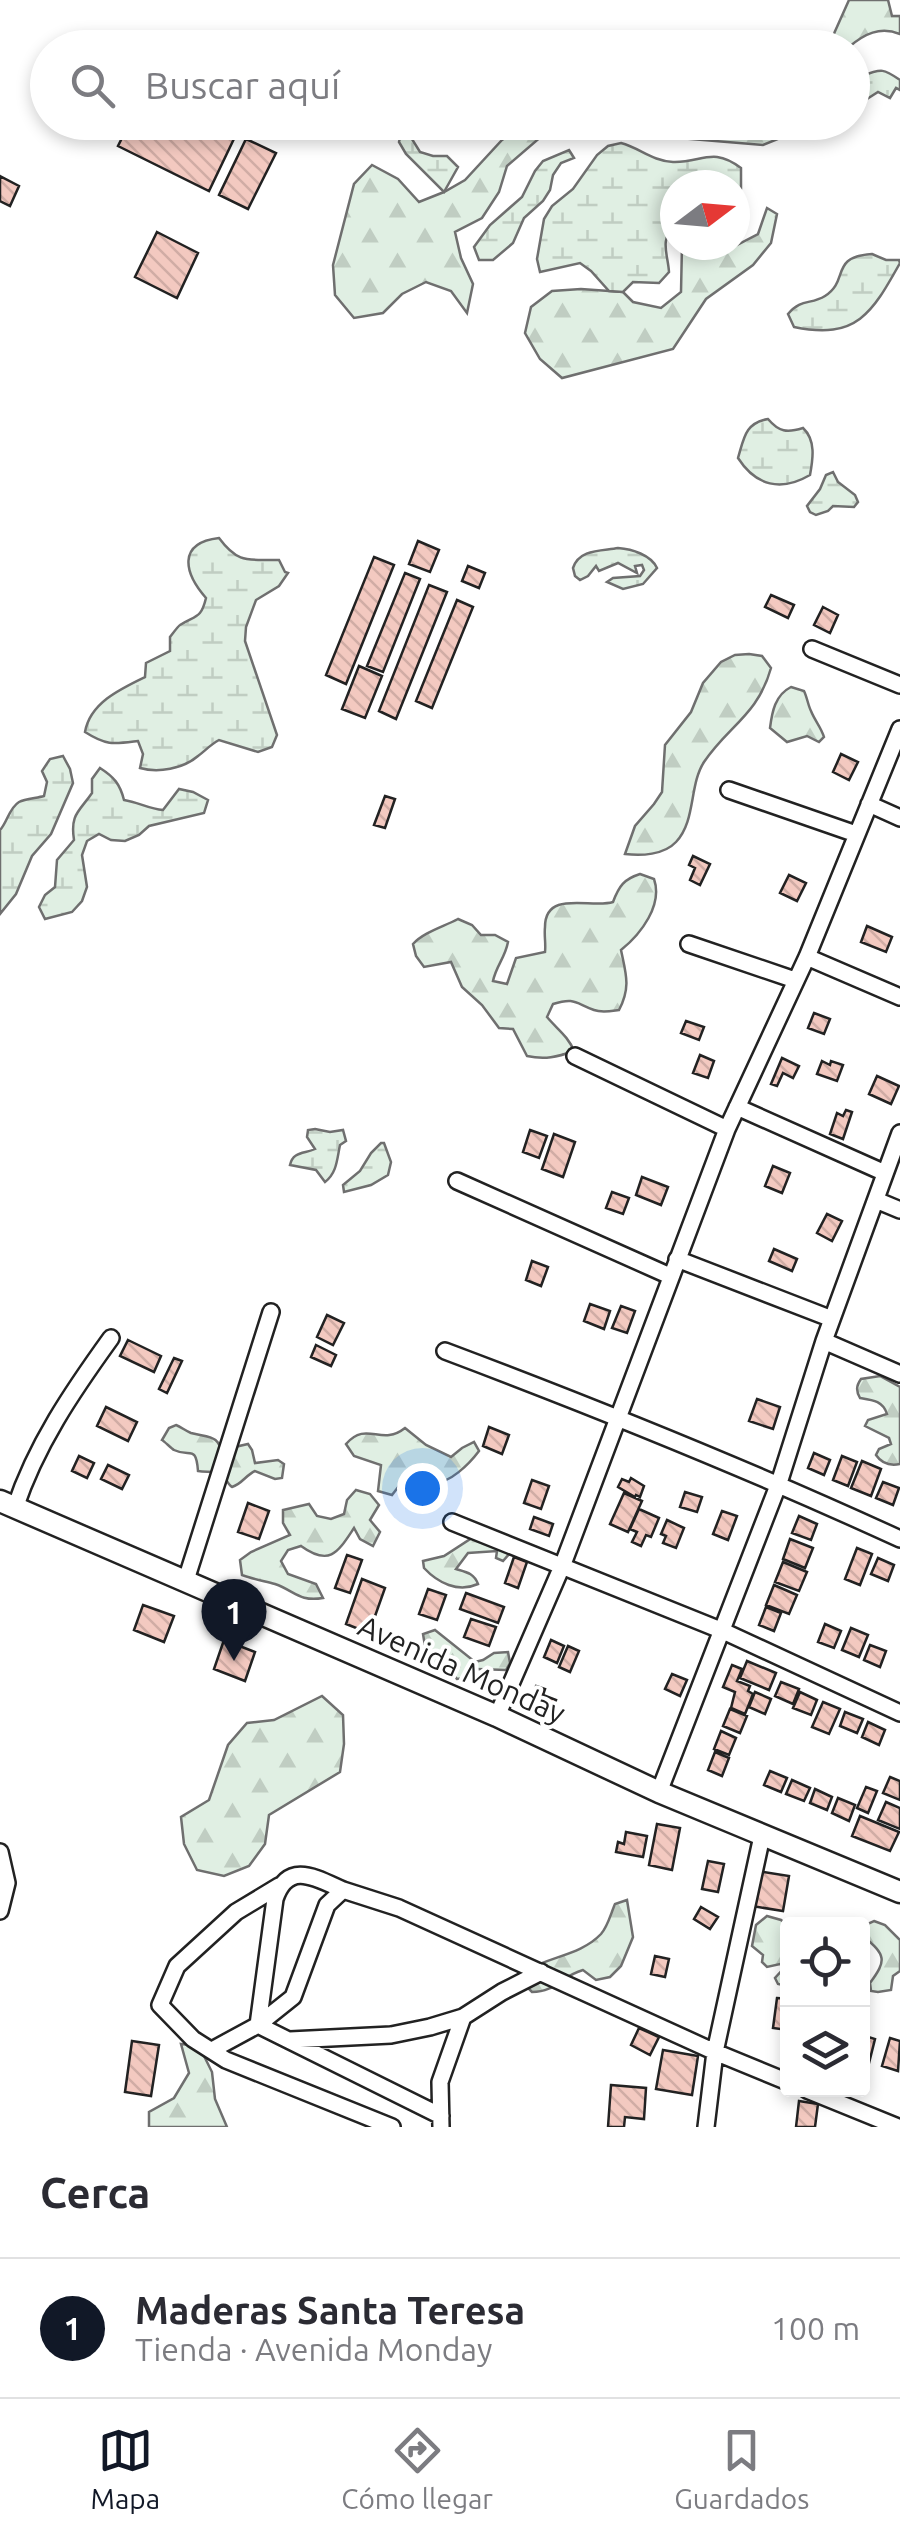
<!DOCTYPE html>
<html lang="es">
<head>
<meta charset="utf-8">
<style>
  body { margin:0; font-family:Ubuntu,sans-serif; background:#f7f7f7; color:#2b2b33 }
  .controls { position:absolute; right:30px; bottom:30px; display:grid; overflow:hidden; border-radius:10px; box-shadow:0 5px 15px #0003 }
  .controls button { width:90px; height:90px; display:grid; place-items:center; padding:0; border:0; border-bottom:2px solid #e1e1e2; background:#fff; color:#2b2b33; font:50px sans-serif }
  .compass { position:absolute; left:660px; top:170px; width:90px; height:90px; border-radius:50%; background:#fff; box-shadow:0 5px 15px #0003; rotate:74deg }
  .you { position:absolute; left:422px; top:1488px; width:35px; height:35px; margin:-25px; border:8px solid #fff; border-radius:50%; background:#1a73e8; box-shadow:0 0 0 15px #1a73e833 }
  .badge { display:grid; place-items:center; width:65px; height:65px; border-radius:50%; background:#111827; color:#fff; font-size:32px; font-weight:700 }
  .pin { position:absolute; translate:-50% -82px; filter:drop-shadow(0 2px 5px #0008) }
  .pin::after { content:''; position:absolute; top:52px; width:35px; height:30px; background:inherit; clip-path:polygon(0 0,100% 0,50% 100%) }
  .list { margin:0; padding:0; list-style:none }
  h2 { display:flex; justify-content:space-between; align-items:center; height:130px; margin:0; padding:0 40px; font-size:42px }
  h2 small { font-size:32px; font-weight:400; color:#7c7c81 }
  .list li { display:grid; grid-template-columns:65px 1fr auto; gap:30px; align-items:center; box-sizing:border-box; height:140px; padding:0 40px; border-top:2px solid #e1e1e2 }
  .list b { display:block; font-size:38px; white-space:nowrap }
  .list p { margin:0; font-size:32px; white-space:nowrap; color:#7c7c81 }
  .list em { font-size:32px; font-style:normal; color:#7c7c81 }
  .icon { flex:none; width:55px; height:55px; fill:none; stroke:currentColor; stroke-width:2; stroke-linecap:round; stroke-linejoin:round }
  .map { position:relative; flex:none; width:900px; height:2127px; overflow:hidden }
  .search { position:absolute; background:#fff; box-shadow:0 5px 15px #0003; left:30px; right:30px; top:30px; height:110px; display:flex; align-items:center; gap:25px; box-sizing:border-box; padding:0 35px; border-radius:55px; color:#7c7c81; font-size:38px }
  .sheet { height:270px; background:#fff }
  nav { display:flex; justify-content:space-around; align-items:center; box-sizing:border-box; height:140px; border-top:2px solid #e1e1e2; background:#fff; font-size:28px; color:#7c7c81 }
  nav a { display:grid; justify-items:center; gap:5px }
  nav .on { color:#111827 }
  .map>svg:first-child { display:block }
  .forest { fill:url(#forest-firs); stroke:#6f6f6f; stroke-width:2.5 }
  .wetland { fill:url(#wetland-marsh); stroke:#6f6f6f; stroke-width:2.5 }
  .building { fill:url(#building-back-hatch); stroke:#222; stroke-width:2.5 }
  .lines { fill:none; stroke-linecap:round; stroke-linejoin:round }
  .street-casing { stroke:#222; stroke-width:20 }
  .secondary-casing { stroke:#222; stroke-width:25 }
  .street { stroke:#fff; stroke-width:15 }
  .secondary { stroke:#fff; stroke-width:20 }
  .labels { text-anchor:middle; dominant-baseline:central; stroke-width:8; stroke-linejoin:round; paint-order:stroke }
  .street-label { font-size:30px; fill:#222; stroke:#fff }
</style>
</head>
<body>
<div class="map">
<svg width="900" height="2127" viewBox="0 0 900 2127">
  <defs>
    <pattern id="forest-firs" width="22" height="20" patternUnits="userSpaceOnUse" patternTransform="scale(2.5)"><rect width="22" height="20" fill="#e0efe3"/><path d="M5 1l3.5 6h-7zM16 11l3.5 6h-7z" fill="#c0cdc2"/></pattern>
    <pattern id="wetland-marsh" width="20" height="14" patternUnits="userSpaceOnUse" patternTransform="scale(2.5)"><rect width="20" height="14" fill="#e0efe3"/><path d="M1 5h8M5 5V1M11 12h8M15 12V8" fill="none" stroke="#c0cdc2"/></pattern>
    <pattern id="building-back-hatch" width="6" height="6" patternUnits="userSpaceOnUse" patternTransform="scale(2.5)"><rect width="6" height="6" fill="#f3c9c0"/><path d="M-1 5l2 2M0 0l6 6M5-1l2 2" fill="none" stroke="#d0aca5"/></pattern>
  </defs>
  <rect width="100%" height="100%" fill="#fff"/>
  <path class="forest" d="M849,0H888L892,16H900V34C880,26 864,34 849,47H828Z
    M529,123H557L507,166L499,192L482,218L455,232L461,258L473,284L467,313L451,291L426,282L402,294L383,313L354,318L335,295L333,265L354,184L372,165L398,179L419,202L444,192L465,180L502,140Z
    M644,123H812L810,126L763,145L679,138L652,131Z
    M767,208L777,214L771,243L753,265L706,299L673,349L562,378L540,359L525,333L531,307L552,291L581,289L623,292L633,302L661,308L681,292L682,245L735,246L758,234Z
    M749,654L762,656L771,668C758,715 728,726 704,762C689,785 696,821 676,842C664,855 641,856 625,854L635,826L654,804L662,792L665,745L691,712L703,683L721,662L735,655Z
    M791,687L804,691C807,697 808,705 811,711C815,721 821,727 824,737L819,742L807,736L787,742L770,728C772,712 775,695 791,687Z
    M640,874L654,879C663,905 641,934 621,950C626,974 631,987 619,1010C611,1011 602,1013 594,1010C575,1003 575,997 553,1004L547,1017C557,1029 568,1036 574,1051C557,1057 545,1060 527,1056L513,1029L499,1028L482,1005L462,987L451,962L424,967L416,956L413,944C424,932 443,927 458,919L472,925L481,935H495L508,942C505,958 496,966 493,981L507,984L516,958L545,952C546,943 544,936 545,927C545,889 592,909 613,902C619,886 624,879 640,874Z
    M880,1376L900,1387V1464C890,1466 882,1464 876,1455L879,1449L891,1444L889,1438L865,1426L868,1420L887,1414C883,1401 873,1400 860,1398C856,1391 856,1386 861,1379Z
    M176,1425C181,1427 186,1431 191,1433C211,1438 218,1434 224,1457L235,1447L248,1444L252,1450L255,1463L278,1460L284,1464L282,1478L275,1479L255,1471C246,1475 242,1484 232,1487C229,1485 227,1481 225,1478C218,1469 208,1473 198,1471C196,1444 190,1458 174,1450C172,1449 164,1441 162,1440L169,1428Z
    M405,1428L426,1445L451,1457L462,1448L474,1442L479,1451C470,1463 449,1485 433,1482C425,1480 417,1475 409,1473L392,1495L378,1491L381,1465L354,1456L346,1444C367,1420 381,1447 405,1428Z
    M356,1490L370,1494L379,1505L370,1520L380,1532L373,1546L360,1539L354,1528C338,1552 330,1567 301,1546L288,1550L281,1561L288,1574L316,1584L323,1598C299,1602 295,1591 275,1584C264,1581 253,1579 242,1575L240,1560L251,1552L290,1535L283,1523V1510L309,1504L317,1516L331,1519L344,1514L347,1500Z
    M475,1536L511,1552L503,1561L496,1558L497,1551L468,1553L456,1569C466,1572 474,1573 478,1584C458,1593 438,1583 424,1568L423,1561L444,1556Z
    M435,1630L475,1662L483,1660L494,1653L508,1652L510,1663L506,1670L477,1669L465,1678L457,1679C450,1669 445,1673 436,1666C426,1660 425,1645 423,1634Z
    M322,1696L343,1715L344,1744L340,1772L269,1815L265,1844L249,1866L224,1876L197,1870L184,1844L181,1817L209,1800L228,1745L247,1723L274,1720Z
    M627,1900L633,1937L621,1966L610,1977L596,1980L583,1970C561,1976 556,1992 532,1992L523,1983L527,1970C551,1956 581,1955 601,1934C608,1926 611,1913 615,1904Z
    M767,1916L781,1920L787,1925V1986L778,1984L775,1978L785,1967L780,1964L767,1967L762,1962L763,1955L752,1946L756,1925Z
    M874,1921L885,1925L900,1940V1971L893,1976L891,1990L878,1992L871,1991L870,1983C887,1960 886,1955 863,1936V1926Z
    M181,2044L199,2046L212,2072L215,2099L227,2127H149V2112L174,2098L189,2073Z"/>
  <path class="wetland" d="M853,67L862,76C882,68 884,69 900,80V90L896,88L890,98L878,92L867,99L855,96L853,93Z
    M402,130L412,139L420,152L433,156H447L458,167L444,192L406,154L399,142Z
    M621,143C640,148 652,161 673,162C702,163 712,146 741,168V189L736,201L735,185H675V227C659,238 668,255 669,272L659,283L633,282L623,292L609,291L591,271L580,263L540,272L537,259L544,219L552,206L573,189L597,155L608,146Z
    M569,150L574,158L561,163L553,175L550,190L543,201L524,218L513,243L493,260H479L474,247L490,225L522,197L535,171L543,161Z
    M872,254L886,260H899L900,263C872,313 857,340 794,327L788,314C801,298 811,305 825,296C850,280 829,257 872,254Z
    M768,419C779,432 787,433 803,428C816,440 813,459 810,475C781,492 756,486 738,458C744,438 745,423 768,419Z
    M833,472L838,482L855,495L858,502L854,507L833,506L828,511L816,515L810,512L807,506L820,489L826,475Z
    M219,538C239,565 249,559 279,560L285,572L288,573L279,586L256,600L246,627L245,641L277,735L272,747L258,752L219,740C210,745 206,750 198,756C183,769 158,773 140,768L143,754L138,741C114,744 107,746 85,732C90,703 120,689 145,677L146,663L170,651V637C171,636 178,626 180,625C196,615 201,619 206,598C184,573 177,543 219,538Z
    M618,548C632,549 651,555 657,568L643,584L623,589L607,582L613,578L640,576L644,570L642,565L635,566L637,573L618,563L599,571L596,566L588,576L580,580L575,576L573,568C579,549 601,551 618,548Z
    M63,756L70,769L73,783L51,834L32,856L16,894L0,914V830C7,823 9,808 19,802C25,799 37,798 44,796L47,782L42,771L50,759Z
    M100,768C114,777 120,784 124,800C138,802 149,809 163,810L179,789L193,792L208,800L204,813L149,826L139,835L125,841L111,840L99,834L87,841L82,855L87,887L82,901L72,912L45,919L39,907L45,895L55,887L57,860L74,840C70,814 79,812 92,793V779Z
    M315,1129L330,1132L343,1130L346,1141L340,1145C337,1159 337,1173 325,1182L316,1170L290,1165C293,1151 305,1154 315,1149L307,1137L308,1130Z
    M381,1143H384L391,1162L388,1175L371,1185L344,1192L343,1185L360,1171L371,1153Z"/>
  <path class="building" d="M130,122H242L209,191L118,146Z
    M246,139L276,153L248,209L219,195Z
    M0,176L19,186L10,206L0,201Z
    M157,232L198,253L177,298L135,277Z
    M418,541L439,550L430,572L409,564Z
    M374,557L394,565L346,684L326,675Z
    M468,566L485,573L479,588L462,581Z
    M405,573L420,579L383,672L367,666Z
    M429,585L447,592L396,719L379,711Z
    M771,595L794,605L788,618L765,607Z
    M457,600L473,607L432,708L416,701Z
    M823,607L838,615L830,633L814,625Z
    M359,666L382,676L365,718L342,709Z
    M841,754L858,762L849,780L833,772Z
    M385,796L395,799L385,828L374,825Z
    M693,856L710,864L700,885L690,880L695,868L689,865Z
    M789,875L806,883L797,901L780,893Z
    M867,926L892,937L886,952L861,942Z
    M814,1013L830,1019L824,1034L808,1028Z
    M686,1021L704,1027L699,1040L681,1033Z
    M700,1055L714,1061L708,1078L693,1073Z
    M782,1058L799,1066L793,1078L783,1073L777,1086L771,1084Z
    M822,1061L830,1065L831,1061L843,1065L837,1081L817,1074Z
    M877,1076L899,1086L891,1104L869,1094Z
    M846,1110L852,1112L843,1139L830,1134L837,1113L843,1116Z
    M530,1130L547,1136L539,1158L523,1152Z
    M554,1134L575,1142L563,1177L542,1169Z
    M773,1166L790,1173L782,1193L765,1186Z
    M642,1177L668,1187L661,1205L636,1195Z
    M612,1192L629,1198L623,1214L606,1208Z
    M827,1214L842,1221L832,1241L817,1233Z
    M774,1249L797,1259L792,1271L769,1261Z
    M532,1261L548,1267L541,1286L526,1280Z
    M590,1304L610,1311L604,1329L584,1321Z
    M621,1306L635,1311L627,1333L612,1328Z
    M327,1315L344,1323L333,1345L317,1337Z
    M128,1340L161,1356L154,1372L120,1356Z
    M316,1345L336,1355L331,1366L311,1357Z
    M174,1358L182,1361L167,1393L159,1389Z
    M757,1399L780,1407L773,1429L749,1421Z
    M106,1407L137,1422L128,1441L97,1426Z
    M489,1427L509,1435L502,1454L483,1446Z
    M814,1453L830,1460L824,1475L808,1468Z
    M79,1456L94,1463L87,1478L72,1471Z
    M842,1456L857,1462L848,1486L833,1480Z
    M862,1461L881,1469L871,1496L851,1488Z
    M108,1465L129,1475L122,1489L101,1479Z
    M631,1478L644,1486L640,1497L636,1495L635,1497L618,1487L622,1479L629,1482Z
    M532,1480L549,1486L541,1509L524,1503Z
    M883,1482L899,1488L893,1505L876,1498Z
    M685,1492L702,1497L697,1512L680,1507Z
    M624,1493L642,1501L628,1532L610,1524Z
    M248,1503L269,1511L259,1539L238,1532Z
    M639,1509L659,1518L651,1537L646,1535L641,1546L632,1542L637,1532L630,1529Z
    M722,1511L737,1516L728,1540L713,1534Z
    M799,1516L817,1524L811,1540L792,1533Z
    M534,1517L553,1524L549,1536L530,1529Z
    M667,1520L684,1528L676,1548L663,1543L666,1536L661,1534Z
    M790,1539L813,1548L805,1568L783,1559Z
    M857,1548L872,1554L860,1585L845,1579Z
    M347,1555L362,1560L350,1593L335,1588Z
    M514,1557L527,1562L518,1588L505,1583Z
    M878,1558L894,1565L888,1581L871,1574Z
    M783,1562L807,1572L799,1591L775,1582Z
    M362,1579L385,1588L369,1633L346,1624Z
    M774,1585L797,1595L789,1614L766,1605Z
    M428,1589L446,1595L437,1620L419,1614Z
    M466,1593L504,1607L498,1623L460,1609Z
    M143,1605L174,1616L164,1642L134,1630Z
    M766,1607L781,1613L774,1631L759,1625Z
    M471,1619L496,1627L489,1646L464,1637Z
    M825,1624L841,1631L834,1648L818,1642Z
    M851,1628L868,1635L859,1657L842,1650Z
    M224,1640L255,1652L245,1681L214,1669Z
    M551,1640L564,1646L557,1663L544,1657Z
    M870,1645L886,1651L880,1667L864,1660Z
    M568,1646L579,1651L570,1672L559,1667Z
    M747,1661L776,1673L769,1690L740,1678Z
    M732,1665L742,1669L737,1681L750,1686L748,1691L753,1694L745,1714L731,1708L735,1692L723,1687Z
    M672,1674L687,1680L680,1696L665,1689Z
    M781,1682L799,1689L793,1704L775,1696Z
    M536,1686L545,1689L543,1695L556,1700L553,1708L531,1699Z
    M755,1692L771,1699L765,1714L749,1707Z
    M800,1692L817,1700L811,1715L793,1708Z
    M823,1702L840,1709L829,1734L812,1727Z
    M730,1709L747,1716L740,1733L723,1726Z
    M845,1712L863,1719L857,1733L840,1726Z
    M868,1722L885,1730L879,1745L862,1737Z
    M721,1731L736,1738L729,1755L714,1749Z
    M715,1752L729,1758L722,1776L708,1770Z
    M770,1771L787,1778L781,1792L764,1785Z
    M890,1777L900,1781V1800L883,1793Z
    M792,1780L810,1788L804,1801L786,1794Z
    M866,1787L877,1791L868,1813L857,1808Z
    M815,1789L832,1797L827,1810L810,1803Z
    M838,1798L855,1805L849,1821L832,1813Z
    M886,1802L900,1808V1829L878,1820Z
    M860,1816L899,1832L890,1851L852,1836Z
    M657,1824L680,1828L672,1870L649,1865Z
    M626,1832L647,1836L643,1857L616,1852L618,1842L624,1844Z
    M708,1861L724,1864L718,1892L702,1889Z
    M758,1871L789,1876L783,1911L752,1906Z
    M701,1907L718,1917L710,1929L694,1919Z
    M655,1956L669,1959L665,1977L651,1974Z
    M777,1998L788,1999V2030L773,2028Z
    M639,2028L659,2037L650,2055L631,2045Z
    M862,2035L875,2039L865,2079H862Z
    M890,2038L900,2041L898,2071L882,2066Z
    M132,2041L159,2045L151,2096L125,2092Z
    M663,2050L698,2056L692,2095L656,2089Z
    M611,2085L646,2088L644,2119L625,2117L624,2127H608Z
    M799,2101L818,2104L815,2127H796Z"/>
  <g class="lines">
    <defs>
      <path id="street" d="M812,649L900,685
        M729,790L856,834
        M869,804L900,818
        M689,944L795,980
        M807,957L900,997
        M575,1056L727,1129
        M737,1107L885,1173
        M457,1181L670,1276
        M876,1200L900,1210
        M677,1259L832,1319
        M824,1341L900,1374
        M445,1351C599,1409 750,1470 900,1539
        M15,1508C36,1445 72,1392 111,1338
        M452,1522L723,1631L900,1713
        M186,1580L271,1312
        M497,1716L563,1564L727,1129L807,957L900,729
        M659,1792L779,1483L824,1341L900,1133
        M0,1852L7,1883L0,1911
        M279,1886L236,1912L177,1966L160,2005L193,2039L226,2060L392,2127
        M343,1890C316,1878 288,1860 275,1899L258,2025L441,2116
        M290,2040L391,2035L430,2027L463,2017L502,1992L541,1972
        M212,2050L258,2025L293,1997L327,1905L343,1890L399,1908L715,2052L788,2082
        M807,2090L898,2127
        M441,2127L440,2082L463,2017
        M706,2127L715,2052L762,1836"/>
      <path id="secondary" d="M0,1501L497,1716L659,1792L900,1892"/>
    </defs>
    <use href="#street" class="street-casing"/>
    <use href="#secondary" class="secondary-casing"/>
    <use href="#street" class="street"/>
    <use href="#secondary" class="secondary"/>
  </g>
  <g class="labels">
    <g class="street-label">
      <text transform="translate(462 1669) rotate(24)">Avenida Monday</text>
    </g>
  </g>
</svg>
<div class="controls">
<button><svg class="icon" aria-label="locate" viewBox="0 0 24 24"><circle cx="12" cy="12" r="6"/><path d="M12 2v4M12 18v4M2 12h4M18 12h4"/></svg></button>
<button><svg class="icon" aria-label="layers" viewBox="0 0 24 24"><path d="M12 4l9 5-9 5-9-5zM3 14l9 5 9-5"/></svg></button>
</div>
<svg class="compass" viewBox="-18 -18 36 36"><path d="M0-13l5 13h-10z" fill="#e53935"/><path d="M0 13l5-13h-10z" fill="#7c7c81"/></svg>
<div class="you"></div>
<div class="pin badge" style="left:234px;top:1661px">1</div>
<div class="search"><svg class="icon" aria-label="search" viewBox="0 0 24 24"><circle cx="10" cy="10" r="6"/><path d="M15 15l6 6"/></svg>Buscar aquí</div>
</div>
<section class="sheet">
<h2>Cerca<small></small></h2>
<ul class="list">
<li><span class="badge">1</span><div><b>Maderas Santa Teresa</b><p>Tienda · Avenida Monday</p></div><em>100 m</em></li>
</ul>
</section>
<nav>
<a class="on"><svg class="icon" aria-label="map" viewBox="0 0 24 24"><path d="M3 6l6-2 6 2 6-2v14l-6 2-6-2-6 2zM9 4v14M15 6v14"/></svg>Mapa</a>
<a><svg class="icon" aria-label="directions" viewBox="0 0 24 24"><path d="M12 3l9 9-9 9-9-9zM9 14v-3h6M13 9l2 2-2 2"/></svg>Cómo llegar</a>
<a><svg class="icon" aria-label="saved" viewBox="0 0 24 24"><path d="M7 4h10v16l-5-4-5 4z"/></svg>Guardados</a>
</nav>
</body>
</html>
